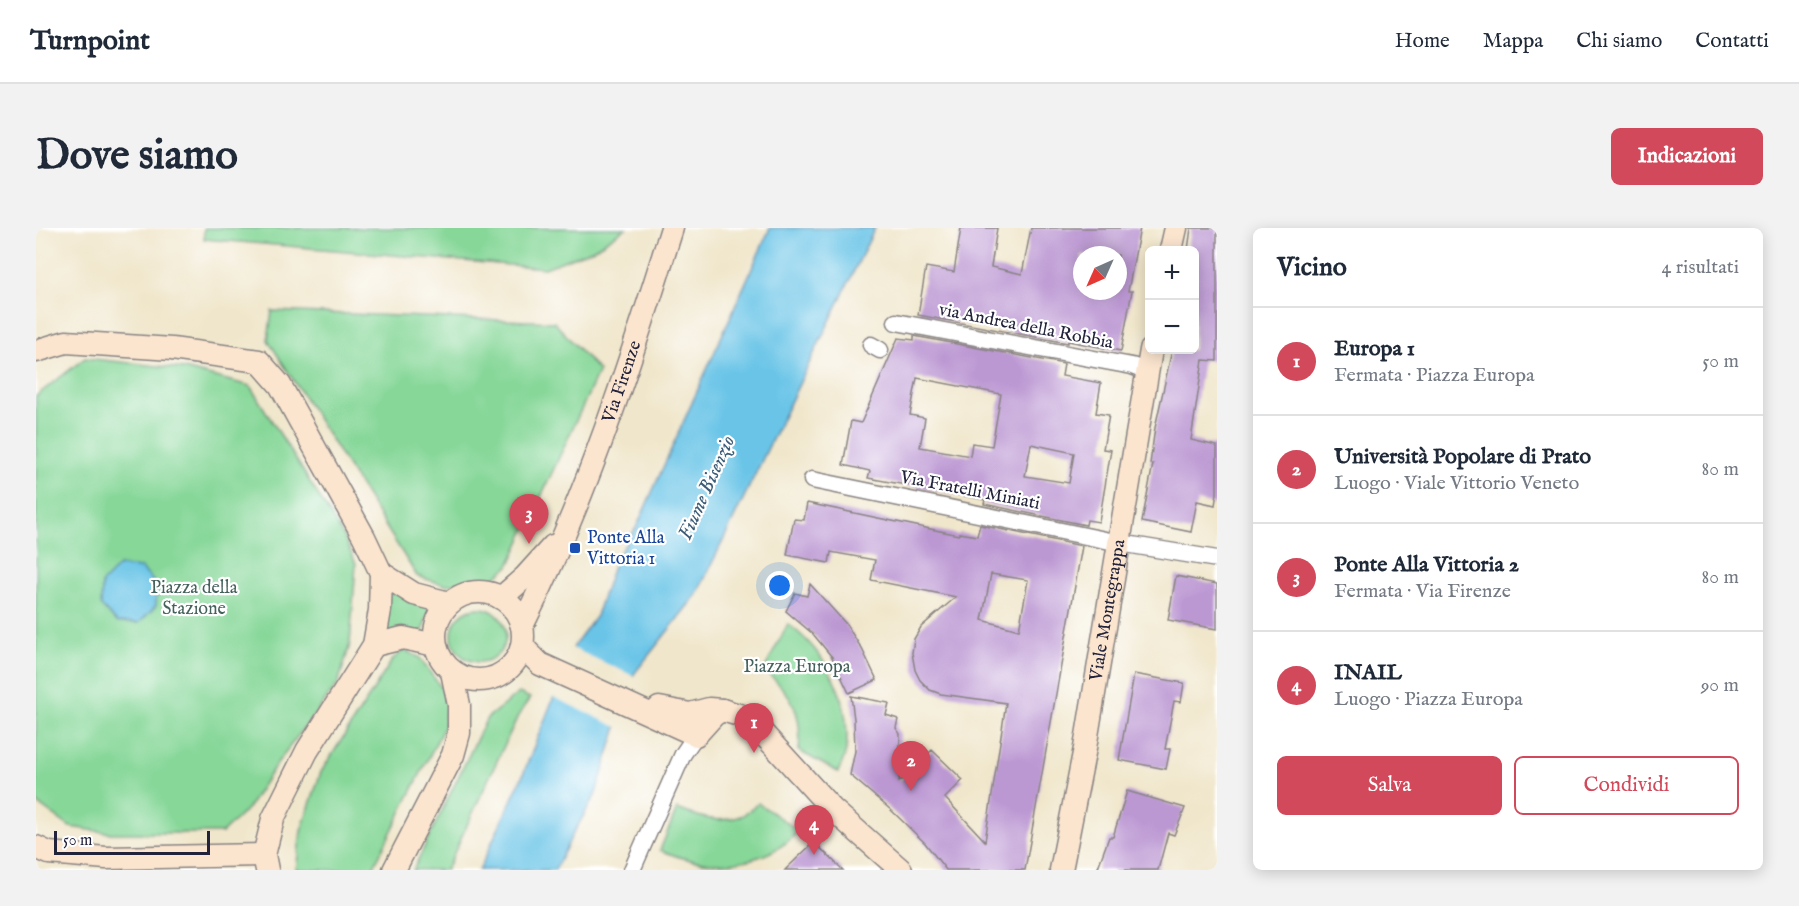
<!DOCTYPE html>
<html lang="it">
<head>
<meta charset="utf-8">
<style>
  body { margin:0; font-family:"IM FELL English",serif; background:#f2f2f3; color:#1f2937 }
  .controls { position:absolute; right:18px; top:18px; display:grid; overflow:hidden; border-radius:9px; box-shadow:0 3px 15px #0003 }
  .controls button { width:54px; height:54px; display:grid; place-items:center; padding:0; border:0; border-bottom:2px solid #e0e1e3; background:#fff; color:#1f2937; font:30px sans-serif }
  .compass { position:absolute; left:1037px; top:18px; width:54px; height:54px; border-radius:50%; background:#fff; box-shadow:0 3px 15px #0003; rotate:225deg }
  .scale { position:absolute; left:18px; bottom:15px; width:156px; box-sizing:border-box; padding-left:6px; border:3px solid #22223b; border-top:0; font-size:16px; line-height:21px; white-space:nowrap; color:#22223b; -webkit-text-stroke:4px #fff; paint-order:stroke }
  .you { position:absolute; left:744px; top:358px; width:21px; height:21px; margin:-15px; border:4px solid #fff; border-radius:50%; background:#1a73e8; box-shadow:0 0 0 9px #1a73e833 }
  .badge { display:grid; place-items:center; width:39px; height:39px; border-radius:50%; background:#d1495b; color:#fff; font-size:20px; font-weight:700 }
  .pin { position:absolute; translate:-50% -50px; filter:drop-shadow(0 2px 3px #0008) }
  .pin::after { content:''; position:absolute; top:32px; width:21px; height:18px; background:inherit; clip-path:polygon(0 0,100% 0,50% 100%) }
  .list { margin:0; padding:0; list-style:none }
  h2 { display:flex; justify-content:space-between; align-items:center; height:78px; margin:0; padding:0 24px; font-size:26px }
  h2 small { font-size:20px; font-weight:400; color:#747a83 }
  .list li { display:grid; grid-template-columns:39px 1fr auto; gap:18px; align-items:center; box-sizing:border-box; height:108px; padding:0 24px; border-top:2px solid #e0e1e3 }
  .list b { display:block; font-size:22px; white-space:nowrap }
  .list p { margin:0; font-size:20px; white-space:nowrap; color:#747a83 }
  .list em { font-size:20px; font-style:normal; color:#747a83 }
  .actions { display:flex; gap:12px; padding:18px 24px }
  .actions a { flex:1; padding:14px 0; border:2px solid #d1495b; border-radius:9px; text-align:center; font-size:21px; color:#d1495b }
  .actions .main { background:#d1495b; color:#fff }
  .map { position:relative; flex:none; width:1181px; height:642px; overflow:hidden; border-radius:9px }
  header { display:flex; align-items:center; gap:36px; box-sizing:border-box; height:84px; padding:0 30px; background:#fff; border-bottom:2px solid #e0e1e3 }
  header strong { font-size:28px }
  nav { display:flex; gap:33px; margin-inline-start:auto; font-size:21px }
  .intro { display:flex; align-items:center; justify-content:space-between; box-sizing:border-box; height:144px; padding:0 36px }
  h1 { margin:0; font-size:42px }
  .button { padding:15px 27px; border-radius:9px; background:#d1495b; color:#fff; font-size:21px; font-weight:700 }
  main { display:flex; gap:36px; padding:0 36px }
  aside { flex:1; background:#fff; border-radius:9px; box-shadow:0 3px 15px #0003 }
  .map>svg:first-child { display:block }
  .green { fill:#86d798; stroke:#547c6a; stroke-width:1.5 }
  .water { fill:#69c4e7; stroke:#467391; stroke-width:1.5 }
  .pier { fill:#f0e6cb }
  .building { fill:#bc98d3; fill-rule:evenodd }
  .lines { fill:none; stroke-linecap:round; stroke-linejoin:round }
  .street-casing { stroke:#898483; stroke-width:19 }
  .secondary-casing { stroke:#898483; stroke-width:25 }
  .street { stroke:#fff; stroke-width:16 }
  .secondary { stroke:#fbe5cf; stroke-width:22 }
  .transit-dot { fill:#1a4fb4; stroke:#fff; stroke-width:2 }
  .labels { text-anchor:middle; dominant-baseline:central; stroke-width:4.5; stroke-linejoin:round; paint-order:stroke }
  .street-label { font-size:18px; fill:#22223b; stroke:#fff }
  .transit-label { font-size:18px; fill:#164399; stroke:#fff; text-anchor:start }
  .park-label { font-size:18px; fill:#45615c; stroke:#fff }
  .water-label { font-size:20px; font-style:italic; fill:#3b5b77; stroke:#fff }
</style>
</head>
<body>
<header>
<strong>Turnpoint</strong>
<nav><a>Home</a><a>Mappa</a><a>Chi siamo</a><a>Contatti</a></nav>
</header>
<div class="intro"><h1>Dove siamo</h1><a class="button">Indicazioni</a></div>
<main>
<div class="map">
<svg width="1181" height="642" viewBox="0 0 1181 642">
  <rect width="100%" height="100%" fill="#fff"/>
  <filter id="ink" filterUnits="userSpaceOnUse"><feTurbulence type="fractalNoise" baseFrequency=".0167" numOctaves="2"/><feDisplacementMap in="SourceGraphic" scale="12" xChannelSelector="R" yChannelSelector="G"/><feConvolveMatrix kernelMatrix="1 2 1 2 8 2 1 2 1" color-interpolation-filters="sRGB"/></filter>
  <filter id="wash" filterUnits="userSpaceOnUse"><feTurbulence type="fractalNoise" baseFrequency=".008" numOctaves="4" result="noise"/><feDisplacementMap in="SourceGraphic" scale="24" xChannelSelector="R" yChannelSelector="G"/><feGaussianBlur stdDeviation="1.35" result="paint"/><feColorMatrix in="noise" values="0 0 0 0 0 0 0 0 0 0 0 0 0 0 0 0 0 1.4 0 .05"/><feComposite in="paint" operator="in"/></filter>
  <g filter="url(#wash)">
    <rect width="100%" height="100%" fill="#f0e6cb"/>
    <path class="green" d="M168,0H590L558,21L509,40L168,11Z
      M236,83L518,94L563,143L473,338L458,350L409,357L381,348L232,112Z
      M49,130L148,141L214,158L307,307L320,336L314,416L302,456L241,535L212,580L186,605H74L34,599L2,576L0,572V168Z
      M352,358L397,381L390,391L387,404L344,405Z
      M416 407a27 27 0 1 1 54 0a27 27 0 1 1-54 0Z
      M752,396C791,425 816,473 810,522C809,530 805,537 802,544L763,523C767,485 756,466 728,442Z
      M368,422L383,429L411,468L408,499L336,642H260L265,603L285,544L357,431Z
      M483,465L494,470L482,488L410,642H377L451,490Z
      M722,575L763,603C726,642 671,642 624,622L641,581C662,589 685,597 707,587C712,584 717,579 722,575Z"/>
    <path class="water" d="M734,0H839L661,366L598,446L559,568L538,604L519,642H443L486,549L538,418L560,388L579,332L600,300Z
      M83,338L105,340L120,356V378L103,395L81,394L65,378L66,355Z"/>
    <path class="pier" d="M534,419L600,449L583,500L515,468Z"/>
    <g id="blocks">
      <path class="building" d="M925,0H961L955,39L986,46L995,0H1104L1092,63H1096L1085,123L1032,113V115L882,87L890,39L918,44ZM1046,27H1082V63H1046Z
        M1155,0H1181V133L1167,132L1155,212L1181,218V265L1179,277L1161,273L1155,304L1106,294L1117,236H1114L1119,200L1136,122H1158V22H1152Z
        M878,108L1028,136L1026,148L1065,155L1060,185L1073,187L1067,221L1075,222L1063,294L1051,292L1050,297L948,276L949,272L945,271L832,250L834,243L807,237L815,193L825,195L862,110L878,112ZM881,150L965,166L956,218L936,215L934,228L884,219L889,190L874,187ZM995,216L1038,225L1033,255L989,248Z
        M771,275L923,307V305L941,308L944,297L1046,318L989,642H910L889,615L855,582L814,547L819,523L818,491L815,468L853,475L850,487L862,491L860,500L864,506L863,554L896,522L927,552L909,570L949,613L970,475L905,466L894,462L884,452L879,442L876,425L878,411L885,399L920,369L835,352L839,332L795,324L793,335L751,327L758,291L768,292ZM955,346L992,352L983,402L946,392Z
        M1140,348L1181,356V401L1132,392Z
        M774,356L810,396L826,421L841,452L813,465L796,429L777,406L750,383L759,365L771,368Z
        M1098,446L1148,455L1145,474L1138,473L1129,521H1134L1130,541L1083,532Z
        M1091,563L1149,580L1138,607L1132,605L1122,642H1061L1073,609H1077Z
        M778,614L807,642H749Z"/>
    </g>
  </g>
  <g filter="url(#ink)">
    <use href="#blocks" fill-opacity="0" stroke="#898483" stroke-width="1.5"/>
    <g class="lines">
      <defs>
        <path id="street" d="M860,94L1096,138L1112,144
          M835,117L844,122
          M776,252L1084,315L1181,331
          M596,642L647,526L660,507"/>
        <g id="secondary">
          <path d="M1135,22L1140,0"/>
          <path d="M0,123L30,114L136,121L223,133L244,157L328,309L345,345L344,382L338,417L271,523L237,591L228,627L231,642"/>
          <path d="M345,345L378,366L413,375"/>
          <circle cx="443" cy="408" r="44"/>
          <path d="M465,370L489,349L517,318"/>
          <path id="s1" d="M486,398C550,271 594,135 636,0"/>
          <path d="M338,417L367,410L399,417"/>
          <path d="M486,418L504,436L660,507L678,487L686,482L710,489L720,498L796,581L865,642"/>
          <path d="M623,480L654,486L673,481L686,482"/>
          <path d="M0,619L13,625L70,630L228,627"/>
          <path d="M358,642L417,527L423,505V477L416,444"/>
          <path id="s2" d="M1025,642L1049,520L1115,122"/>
        </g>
      </defs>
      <use href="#street" class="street-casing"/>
      <use href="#secondary" class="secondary-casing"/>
      <use href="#street" class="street"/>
      <use href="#secondary" class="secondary"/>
    </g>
  </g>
  <rect class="transit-dot" x="533" y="314" width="12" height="12" rx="3"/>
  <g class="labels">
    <g class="street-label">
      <text transform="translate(990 99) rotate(11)">via Andrea della Robbia</text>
      <text stroke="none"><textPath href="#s1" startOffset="264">Via Firenze</textPath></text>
      <text transform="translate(934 263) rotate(11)">Via Fratelli Miniati</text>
      <text stroke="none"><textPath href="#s2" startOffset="264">Viale Montegrappa</textPath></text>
    </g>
    <g class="transit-label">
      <text x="551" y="310">Ponte Alla<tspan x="551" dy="21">Vittoria 1</tspan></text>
    </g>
    <g class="park-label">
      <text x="158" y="360">Piazza della<tspan x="158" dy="21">Stazione</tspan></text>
      <text x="761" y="439">Piazza Europa</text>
    </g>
    <g class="water-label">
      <text transform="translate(671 260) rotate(-66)">Fiume Bisenzio</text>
    </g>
  </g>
</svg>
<div class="controls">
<button>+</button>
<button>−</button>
</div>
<svg class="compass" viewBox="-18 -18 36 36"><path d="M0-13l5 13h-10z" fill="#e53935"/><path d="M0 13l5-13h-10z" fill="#747a83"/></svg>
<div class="scale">50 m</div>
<div class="you"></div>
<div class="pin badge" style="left:718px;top:525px">1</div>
<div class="pin badge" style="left:875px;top:563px">2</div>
<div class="pin badge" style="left:493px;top:316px">3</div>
<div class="pin badge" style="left:778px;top:627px">4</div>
</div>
<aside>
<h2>Vicino<small>4 risultati</small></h2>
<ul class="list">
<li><span class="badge">1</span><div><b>Europa 1</b><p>Fermata · Piazza Europa</p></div><em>50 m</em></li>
<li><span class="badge">2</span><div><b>Università Popolare di Prato</b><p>Luogo · Viale Vittorio Veneto</p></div><em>80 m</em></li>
<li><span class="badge">3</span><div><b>Ponte Alla Vittoria 2</b><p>Fermata · Via Firenze</p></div><em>80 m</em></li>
<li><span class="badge">4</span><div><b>INAIL</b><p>Luogo · Piazza Europa</p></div><em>90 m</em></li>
</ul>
<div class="actions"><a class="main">Salva</a><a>Condividi</a></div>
</aside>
</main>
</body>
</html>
